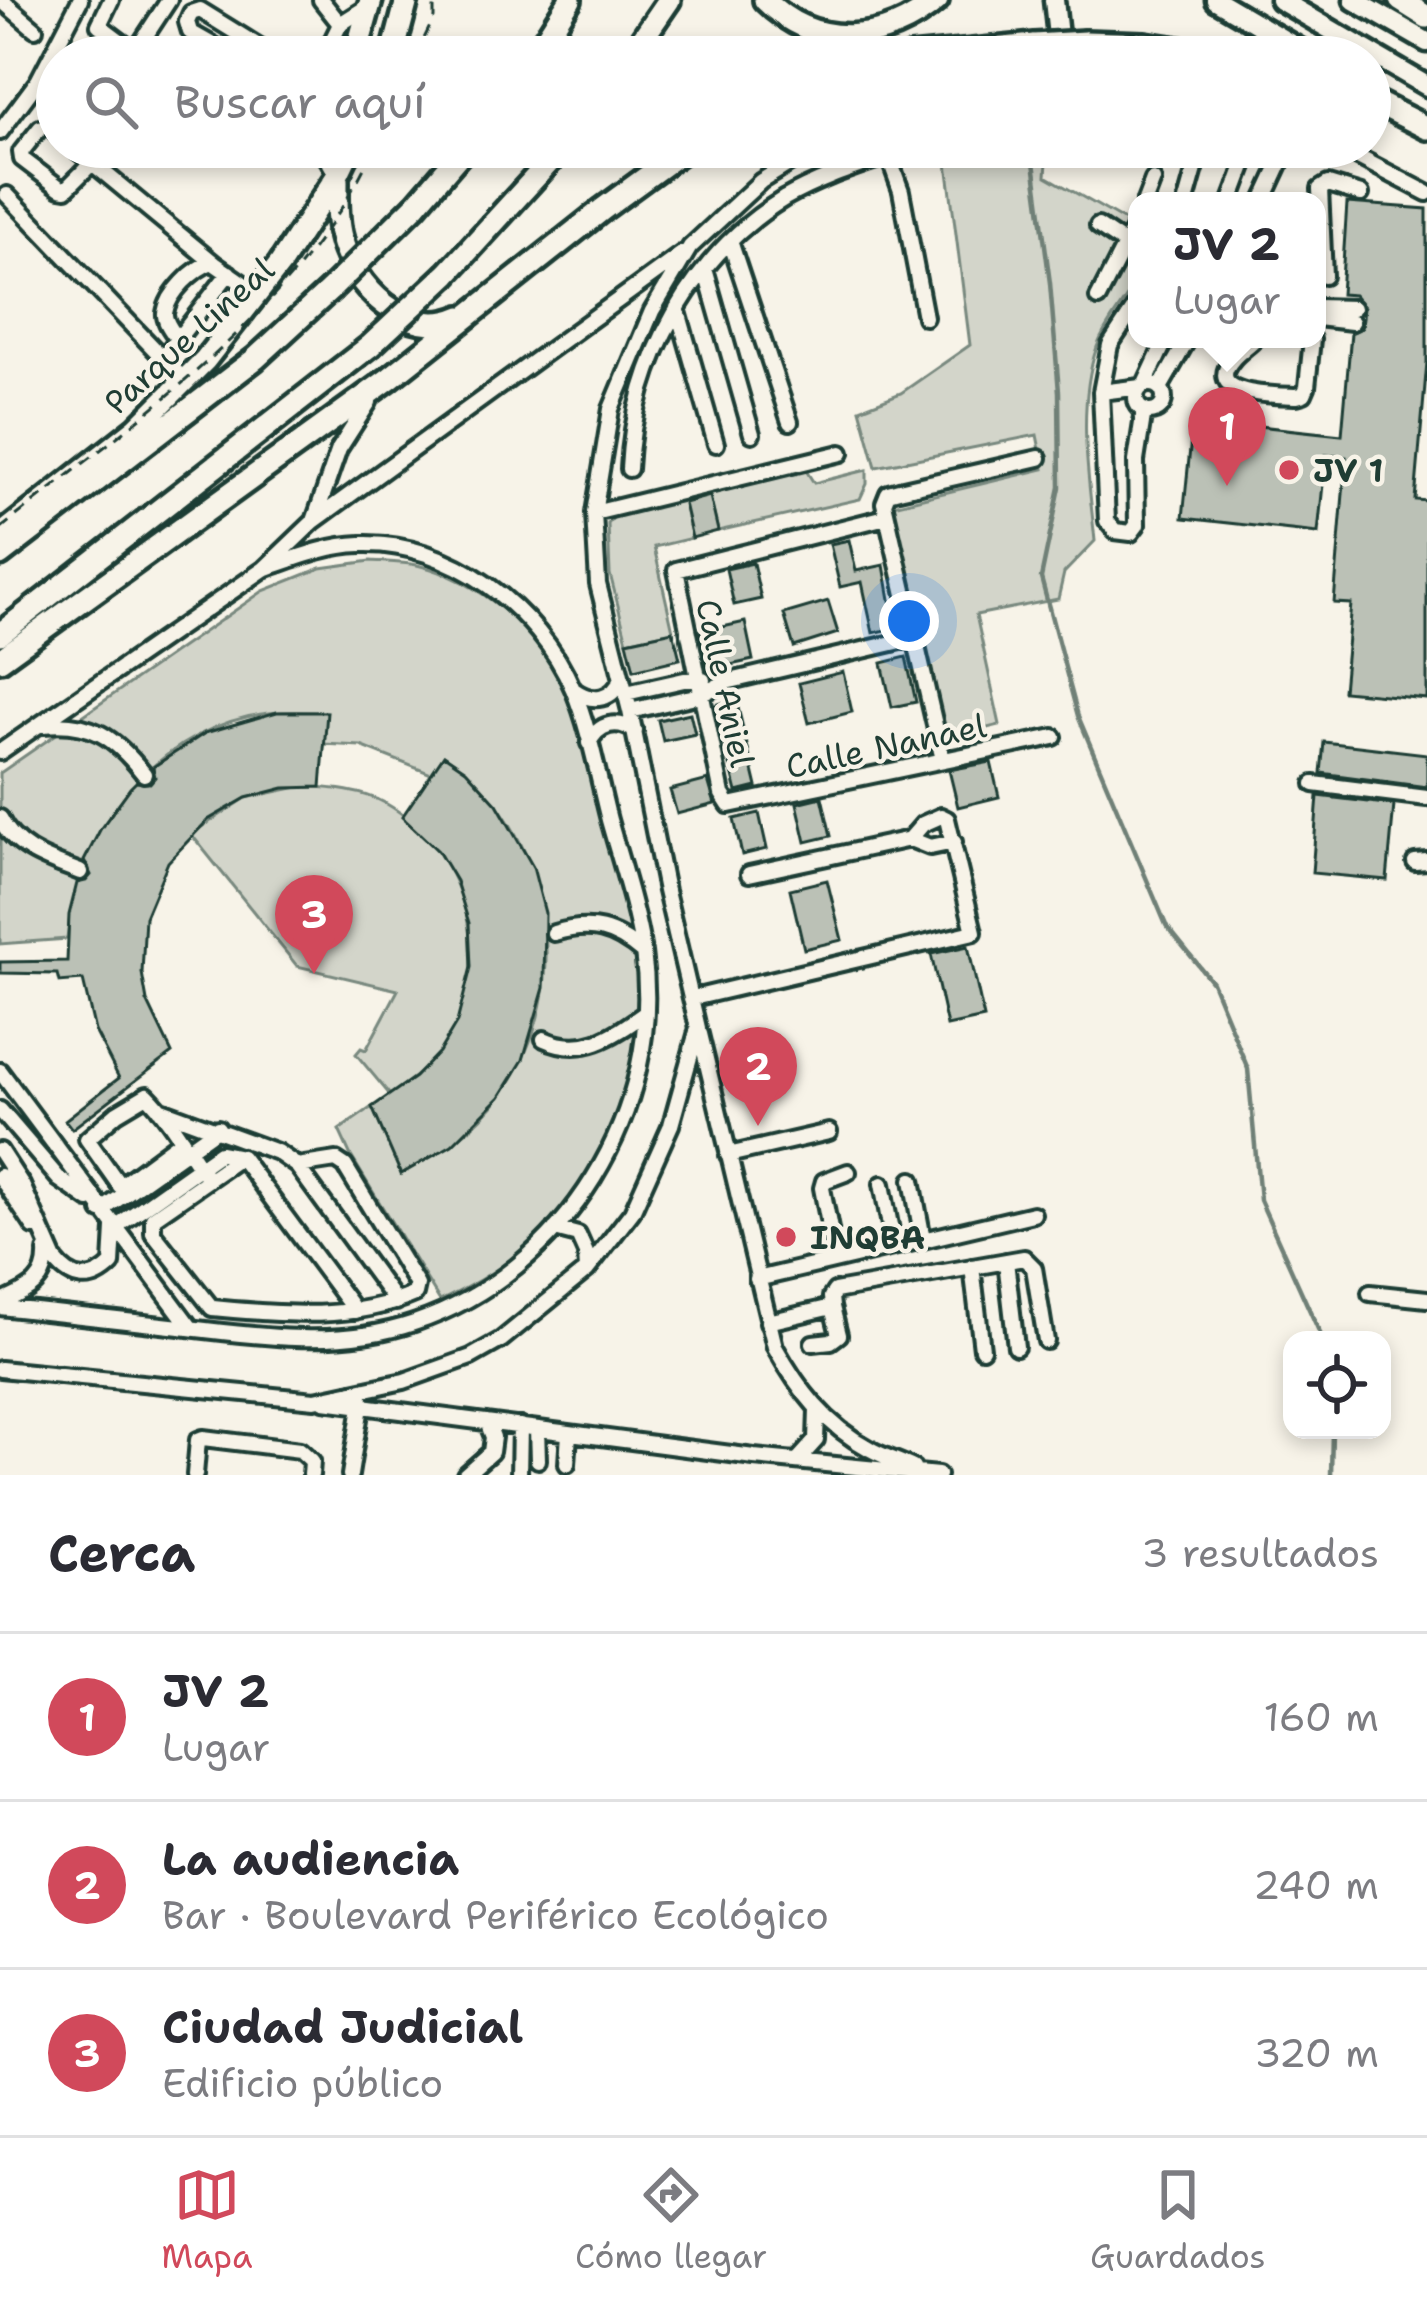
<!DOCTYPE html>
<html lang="es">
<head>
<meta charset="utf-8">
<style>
  body { margin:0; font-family:"Shantell Sans",sans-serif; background:#f7f7f7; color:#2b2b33 }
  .controls { position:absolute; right:36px; bottom:36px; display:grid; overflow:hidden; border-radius:24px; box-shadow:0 6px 18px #0003 }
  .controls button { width:108px; height:108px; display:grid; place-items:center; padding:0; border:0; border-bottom:3px solid #e1e1e2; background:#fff; color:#2b2b33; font:60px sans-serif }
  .you { position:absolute; left:909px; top:621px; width:42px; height:42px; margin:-30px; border:9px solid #fff; border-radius:50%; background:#1a73e8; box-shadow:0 0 0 18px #1a73e833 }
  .badge { display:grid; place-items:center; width:78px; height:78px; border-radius:50%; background:#d1495b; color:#fff; font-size:39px; font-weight:700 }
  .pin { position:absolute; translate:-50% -99px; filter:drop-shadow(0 3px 6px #0008) }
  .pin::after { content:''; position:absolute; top:63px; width:42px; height:36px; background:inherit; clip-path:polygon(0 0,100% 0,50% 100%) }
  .popup { position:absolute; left:1128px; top:192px; width:198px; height:156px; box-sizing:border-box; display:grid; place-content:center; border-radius:24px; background:#fff; filter:drop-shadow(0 3px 9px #0005); font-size:39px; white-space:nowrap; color:#7c7c81 }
  .popup b { font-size:45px; color:#2b2b33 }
  .popup::after { content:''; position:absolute; left:50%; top:100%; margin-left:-24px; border:24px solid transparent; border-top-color:#fff }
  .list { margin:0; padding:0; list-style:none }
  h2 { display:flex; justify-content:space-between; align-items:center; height:156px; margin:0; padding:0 48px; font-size:51px }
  h2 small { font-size:39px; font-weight:400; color:#7c7c81 }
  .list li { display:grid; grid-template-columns:78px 1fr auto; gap:36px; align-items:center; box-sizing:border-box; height:168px; padding:0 48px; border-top:3px solid #e1e1e2 }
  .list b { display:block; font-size:45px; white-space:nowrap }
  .list p { margin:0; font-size:39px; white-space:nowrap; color:#7c7c81 }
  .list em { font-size:39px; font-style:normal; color:#7c7c81 }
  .icon { flex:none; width:66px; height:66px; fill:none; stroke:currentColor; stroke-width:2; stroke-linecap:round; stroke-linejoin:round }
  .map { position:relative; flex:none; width:1427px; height:1475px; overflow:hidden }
  .search { position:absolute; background:#fff; box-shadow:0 6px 18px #0003; left:36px; right:36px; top:36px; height:132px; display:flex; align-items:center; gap:30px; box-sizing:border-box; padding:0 42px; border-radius:66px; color:#7c7c81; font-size:45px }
  .sheet { height:660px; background:#fff }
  nav { display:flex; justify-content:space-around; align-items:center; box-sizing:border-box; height:168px; border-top:3px solid #e1e1e2; background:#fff; font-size:33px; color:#7c7c81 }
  nav a { display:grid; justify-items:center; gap:6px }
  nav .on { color:#d1495b }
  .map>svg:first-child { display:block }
  .green { fill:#d3d5ca; stroke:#79897f; stroke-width:3 }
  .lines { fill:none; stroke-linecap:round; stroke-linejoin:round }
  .stream { stroke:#6f8077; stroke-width:4.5 }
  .building { fill:#bbc1b6; stroke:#1f3d34; stroke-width:3 }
  .minor-casing { stroke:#1f3d34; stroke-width:22 }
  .major-casing { stroke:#1f3d34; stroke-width:27 }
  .highway-casing { stroke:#1f3d34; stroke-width:30 }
  .path { stroke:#1f3d34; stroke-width:3; stroke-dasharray:12 9; stroke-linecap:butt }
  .minor { stroke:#f7f3e8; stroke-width:14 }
  .major { stroke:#f7f3e8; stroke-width:18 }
  .highway { stroke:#f7f3e8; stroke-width:21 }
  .highway-bridge-casing { stroke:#1f3d34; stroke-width:30; stroke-linecap:butt }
  .path-bridge { stroke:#1f3d34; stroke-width:3; stroke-dasharray:12 9; stroke-linecap:butt }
  .highway-bridge { stroke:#f7f3e8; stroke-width:21 }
  .poi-dot { fill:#d1495b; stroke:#f7f3e8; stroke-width:4.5 }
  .labels { text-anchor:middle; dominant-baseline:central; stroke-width:9; stroke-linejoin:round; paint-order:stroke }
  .street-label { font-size:33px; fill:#1f3d34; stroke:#f7f3e8 }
  .poi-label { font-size:33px; font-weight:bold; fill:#1f3d34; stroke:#f7f3e8; text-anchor:start }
</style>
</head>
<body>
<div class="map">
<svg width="1427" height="1475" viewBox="0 0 1427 1475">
  <rect width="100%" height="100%" fill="#f7f3e8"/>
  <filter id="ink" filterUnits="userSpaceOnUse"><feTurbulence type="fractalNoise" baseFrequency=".00833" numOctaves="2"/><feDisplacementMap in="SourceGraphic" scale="24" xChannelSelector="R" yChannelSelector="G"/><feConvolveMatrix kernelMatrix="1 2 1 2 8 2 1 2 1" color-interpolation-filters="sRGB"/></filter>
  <g filter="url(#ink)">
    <path class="green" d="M945,147H1048L1046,176L1137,228C1137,243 1142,270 1135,283C1124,305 1106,322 1097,347C1076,406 1089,480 1095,541L1064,573L1058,599L976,615L1000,725L946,738L893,505L1044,469L1037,435L876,467L860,409L901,393L970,345Z
      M805,469L814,483L867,470V484L860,499L718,531L709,494Z
      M683,500L692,538L654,547L673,631L627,641L610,574L608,524L614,517Z
      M371,561C386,562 403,562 417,565C480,580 539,631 567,689C583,723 596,783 605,820C619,876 635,932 640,989C645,1064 598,1177 546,1230C516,1260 478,1283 440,1301L351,1156L339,1130L372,1107L401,1174C440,1153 476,1130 502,1094C578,986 554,830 444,755L431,774L361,746L324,744L326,712C311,712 295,711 279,712C161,721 77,827 67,939L0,944V773L263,591L321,568Z
      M303,786C329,788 362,790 385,803C470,851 500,975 439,1053C425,1070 407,1083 390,1095L356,1054L361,1048L366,1050L398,990L297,966L191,834L246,798Z"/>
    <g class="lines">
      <path class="stream" d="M1032,147L1050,283L1059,392L1060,487L1041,578L1078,716L1166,925L1212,982L1248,1069L1260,1200L1323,1340
        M1331,1475L1332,1430"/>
    </g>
    <path class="building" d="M1347,203L1427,209V362L1415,500L1427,501V699L1343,691L1351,604L1334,603L1346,457L1326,455L1318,533L1183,518L1193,419L1342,435L1351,333L1362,328L1364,307L1354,295L1341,294Z
      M710,496L718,531L692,538L684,503Z
      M849,540L856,571L884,565L895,628L873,633L862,582L840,587L830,544Z
      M753,563L761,599L734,605L726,569Z
      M828,601L838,633L794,647L784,614Z
      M745,622L753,660L708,670L700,632Z
      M673,631L680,659L634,670L627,641Z
      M906,657L916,702L892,707L882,663Z
      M843,672L852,712L809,723L799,683Z
      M736,699L757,787L737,792L715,705Z
      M277,712H327L321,787L284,788L246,798L208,820L168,862L145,917L142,973L147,1001L172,1053L72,1129L65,1120L119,1078L95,1031L83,980L59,982L57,974L0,973V962L67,961L69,915L77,883L86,881L91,875L84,861L101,828L130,788L136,782L150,783L155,777L153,767L205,733Z
      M690,713L695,734L663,741L658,720Z
      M1324,742L1427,754V787L1321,773Z
      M444,755L466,770L497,804L533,867L545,913L544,988L523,1060L500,1097L452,1145L401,1174L372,1107L415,1077L439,1052L457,1022L471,967L469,923L456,881L438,851L402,817Z
      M991,762L999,797L958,807L949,770Z
      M708,780L715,804L677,814L670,790Z
      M1318,796L1394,805L1387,880L1312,873Z
      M822,797L831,836L806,842L797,803Z
      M759,813L767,849L742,855L734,819Z
      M827,880L842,940L804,949L790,889Z
      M968,946L984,1018L947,1026L931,954Z"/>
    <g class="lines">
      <defs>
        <path id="minor" d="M1,0L35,29
          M111,0L99,25L135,52L169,0
          M321,0L340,24
          M234,57L190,32L187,22L191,13L200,10L276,57
          M324,57L340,24L370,5
          M0,132L38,81L80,0
          M57,133L49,125L40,128L21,152L22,159L60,188L66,189L91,164
          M73,147L215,264L258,294
          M321,147L337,176
          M1339,147L1427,193
          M887,152L901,191L925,317
          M7,195L185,381
          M1145,201L1153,180
          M1186,201L1195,169
          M1231,201L1251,147
          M1263,201L1288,147
          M1098,226L1137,252
          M731,244L790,422
          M705,269L752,434
          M1324,276L1320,189L1328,184L1361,194
          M1098,298L1137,222
          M1137,304L1110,345L1101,392L1141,387
          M1317,307L1353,308
          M677,308L716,444
          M1317,318L1352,322
          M1255,339C1248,346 1239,352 1233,359C1200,397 1280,395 1297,396L1304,394L1307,387L1312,339
          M178,340C173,332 164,322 165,313C168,293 194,268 212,262
          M163,358L229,273
          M1145,384L1166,339
          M1136 398a14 14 0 1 1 28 0a14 14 0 1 1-28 0Z
          M1160,388L1188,339
          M1101,392L1107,521L1115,531L1131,533L1137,525L1136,461L1144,410
          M629,469C634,361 692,255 785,198C818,179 853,168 888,156
          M594,513L841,453
          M886,517L676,570L722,794L729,805L1054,737
          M314,521L339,449L369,402
          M574,690C593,704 613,700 622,678
          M626,693L684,680H703
          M630,711L700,695L726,682L914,638
          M43,725C91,720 115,737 144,774
          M589,743C599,723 617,719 635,731
          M0,752L264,569L314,521L683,253
          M943,760L884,503L888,493L899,490L1039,458
          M1314,784L1427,798
          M0,818C15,850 49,860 80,872
          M1415,862L1427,861
          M749,874L910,839L930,847L954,842
          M554,933C591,922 614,928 643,953
          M693,998L974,932L947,819L941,816L923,824L910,839
          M700,1034L775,1347C799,1390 825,1425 870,1449C884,1457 899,1461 913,1468
          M544,1039C583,1057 612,1037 644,1014
          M0,1071L191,1328
          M159,1109L277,1152L297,1166L396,1302
          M0,1110L59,1179L89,1200
          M182,1140L120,1186L87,1139L117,1113L147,1095C169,1117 185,1146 203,1172
          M0,1151L22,1185L55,1260C72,1282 92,1284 112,1264L114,1228L220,1153L241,1157L355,1311
          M728,1155L829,1132
          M241,1157L153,1218V1233L212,1308C279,1314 351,1322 415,1294L417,1285L345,1166L336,1160L297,1166
          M0,1176L34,1227
          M912,1180L923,1239
          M882,1184L894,1246
          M101,1211L218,1128
          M555,1229L578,1235L586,1253L587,1270
          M836,1260L822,1188L824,1181L848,1172
          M1006,1261L1016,1347
          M972,1267L982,1349
          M757,1279L1033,1214
          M1370,1293L1427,1299
          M0,1303C26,1291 48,1284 46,1251
          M0,1307C60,1314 120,1320 180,1327C258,1336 338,1349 414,1323C565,1273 666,1109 643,952C636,908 621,863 609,820C598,777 590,730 573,689C539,608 450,541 361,544C327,545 296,558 264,569
          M768,1322L832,1307L831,1297L835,1291L1024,1258L1034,1268L1046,1341
          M813,1343L831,1341L839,1335L832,1307
          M0,1369L315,1400L404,1381L471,1357L501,1340L587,1270L632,1212L671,1125L698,1028L666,891L630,711L598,584L594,513L611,409L652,311L690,247L761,181L816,147
          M324,1401L754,1457L938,1475
          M537,1429L538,1460
          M798,1460L816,1440L817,1410
          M567,1464L569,1433
          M195,1475L198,1440L203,1438L300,1450L312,1461L311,1475
          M350,1475L362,1400
          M465,1475L491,1452L493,1437L487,1422
          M519,1475L520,1426"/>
        <path id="major" d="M1054,0L1058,36L1070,57
          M1216,0L1313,57
          M1280,0L1427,86
          M1354,0L1427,42"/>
        <path id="highway" d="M765,0C814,50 885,45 937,0
          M1400,0L1427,17
          M1085,42L1145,44L1231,57
          M355,57L371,0
          M392,57L407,0
          M534,57L570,0
          M630,57L669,0
          M911,57L1034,45
          M1370,99L1427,128
          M337,180C337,199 336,219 341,237C353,287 407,341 461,317
          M416,205L466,147
          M447,274L563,147
          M0,536L137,428L205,360L280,264L337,176L351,147
          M0,555L255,359L330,290
          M0,634L370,346
          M0,660L390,378L603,209L688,147"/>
      </defs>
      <use href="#minor" class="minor-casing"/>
      <use href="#major" class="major-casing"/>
      <use href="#highway" class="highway-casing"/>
      <path class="path" d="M415,57L434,18V0"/>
      <use href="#minor" class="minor"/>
      <use href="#major" class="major"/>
      <use href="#highway" class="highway"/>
      <defs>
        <path id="highway-bridge" d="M1034,45L1085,42
          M330,290L416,205
          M370,346L447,274"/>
      </defs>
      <use href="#highway-bridge" class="highway-bridge-casing"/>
      <path class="path-bridge" d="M0,529C135,420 302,310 374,147"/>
      <use href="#highway-bridge" class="highway-bridge"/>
    </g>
  </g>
  <g class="poi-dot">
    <circle cx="1289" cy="470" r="12"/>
    <circle cx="786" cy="1237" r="12"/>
  </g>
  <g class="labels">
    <g class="street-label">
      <text transform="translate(189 336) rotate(-42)">Parque Lineal</text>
      <text transform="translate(725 683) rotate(78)">Calle Aniel</text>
      <text transform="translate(886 746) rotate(-12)">Calle Nanael</text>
    </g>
    <g class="poi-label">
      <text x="1313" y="470">JV 1</text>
      <text x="810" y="1237">INQBA</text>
    </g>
  </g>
</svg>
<div class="controls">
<button><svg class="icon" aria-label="locate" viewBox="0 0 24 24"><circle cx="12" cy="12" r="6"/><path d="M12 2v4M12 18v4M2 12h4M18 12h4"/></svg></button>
</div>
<div class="you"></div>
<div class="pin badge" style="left:1227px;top:486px">1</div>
<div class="popup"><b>JV 2</b>Lugar</div>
<div class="pin badge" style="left:758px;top:1126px">2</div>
<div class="pin badge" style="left:314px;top:974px">3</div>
<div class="search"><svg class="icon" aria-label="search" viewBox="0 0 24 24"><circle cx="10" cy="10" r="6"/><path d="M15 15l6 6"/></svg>Buscar aquí</div>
</div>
<section class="sheet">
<h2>Cerca<small>3 resultados</small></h2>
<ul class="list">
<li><span class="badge">1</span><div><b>JV 2</b><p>Lugar</p></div><em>160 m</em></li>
<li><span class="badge">2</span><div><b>La audiencia</b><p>Bar · Boulevard Periférico Ecológico</p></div><em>240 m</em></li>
<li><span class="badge">3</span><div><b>Ciudad Judicial</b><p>Edificio público</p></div><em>320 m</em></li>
</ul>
</section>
<nav>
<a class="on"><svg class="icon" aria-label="map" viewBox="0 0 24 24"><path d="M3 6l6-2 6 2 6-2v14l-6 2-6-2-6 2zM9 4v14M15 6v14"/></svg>Mapa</a>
<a><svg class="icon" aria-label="directions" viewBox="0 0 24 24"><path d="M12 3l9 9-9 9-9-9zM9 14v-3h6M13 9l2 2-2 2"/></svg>Cómo llegar</a>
<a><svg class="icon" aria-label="saved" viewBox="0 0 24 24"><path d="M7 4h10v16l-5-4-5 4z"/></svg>Guardados</a>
</nav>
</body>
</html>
